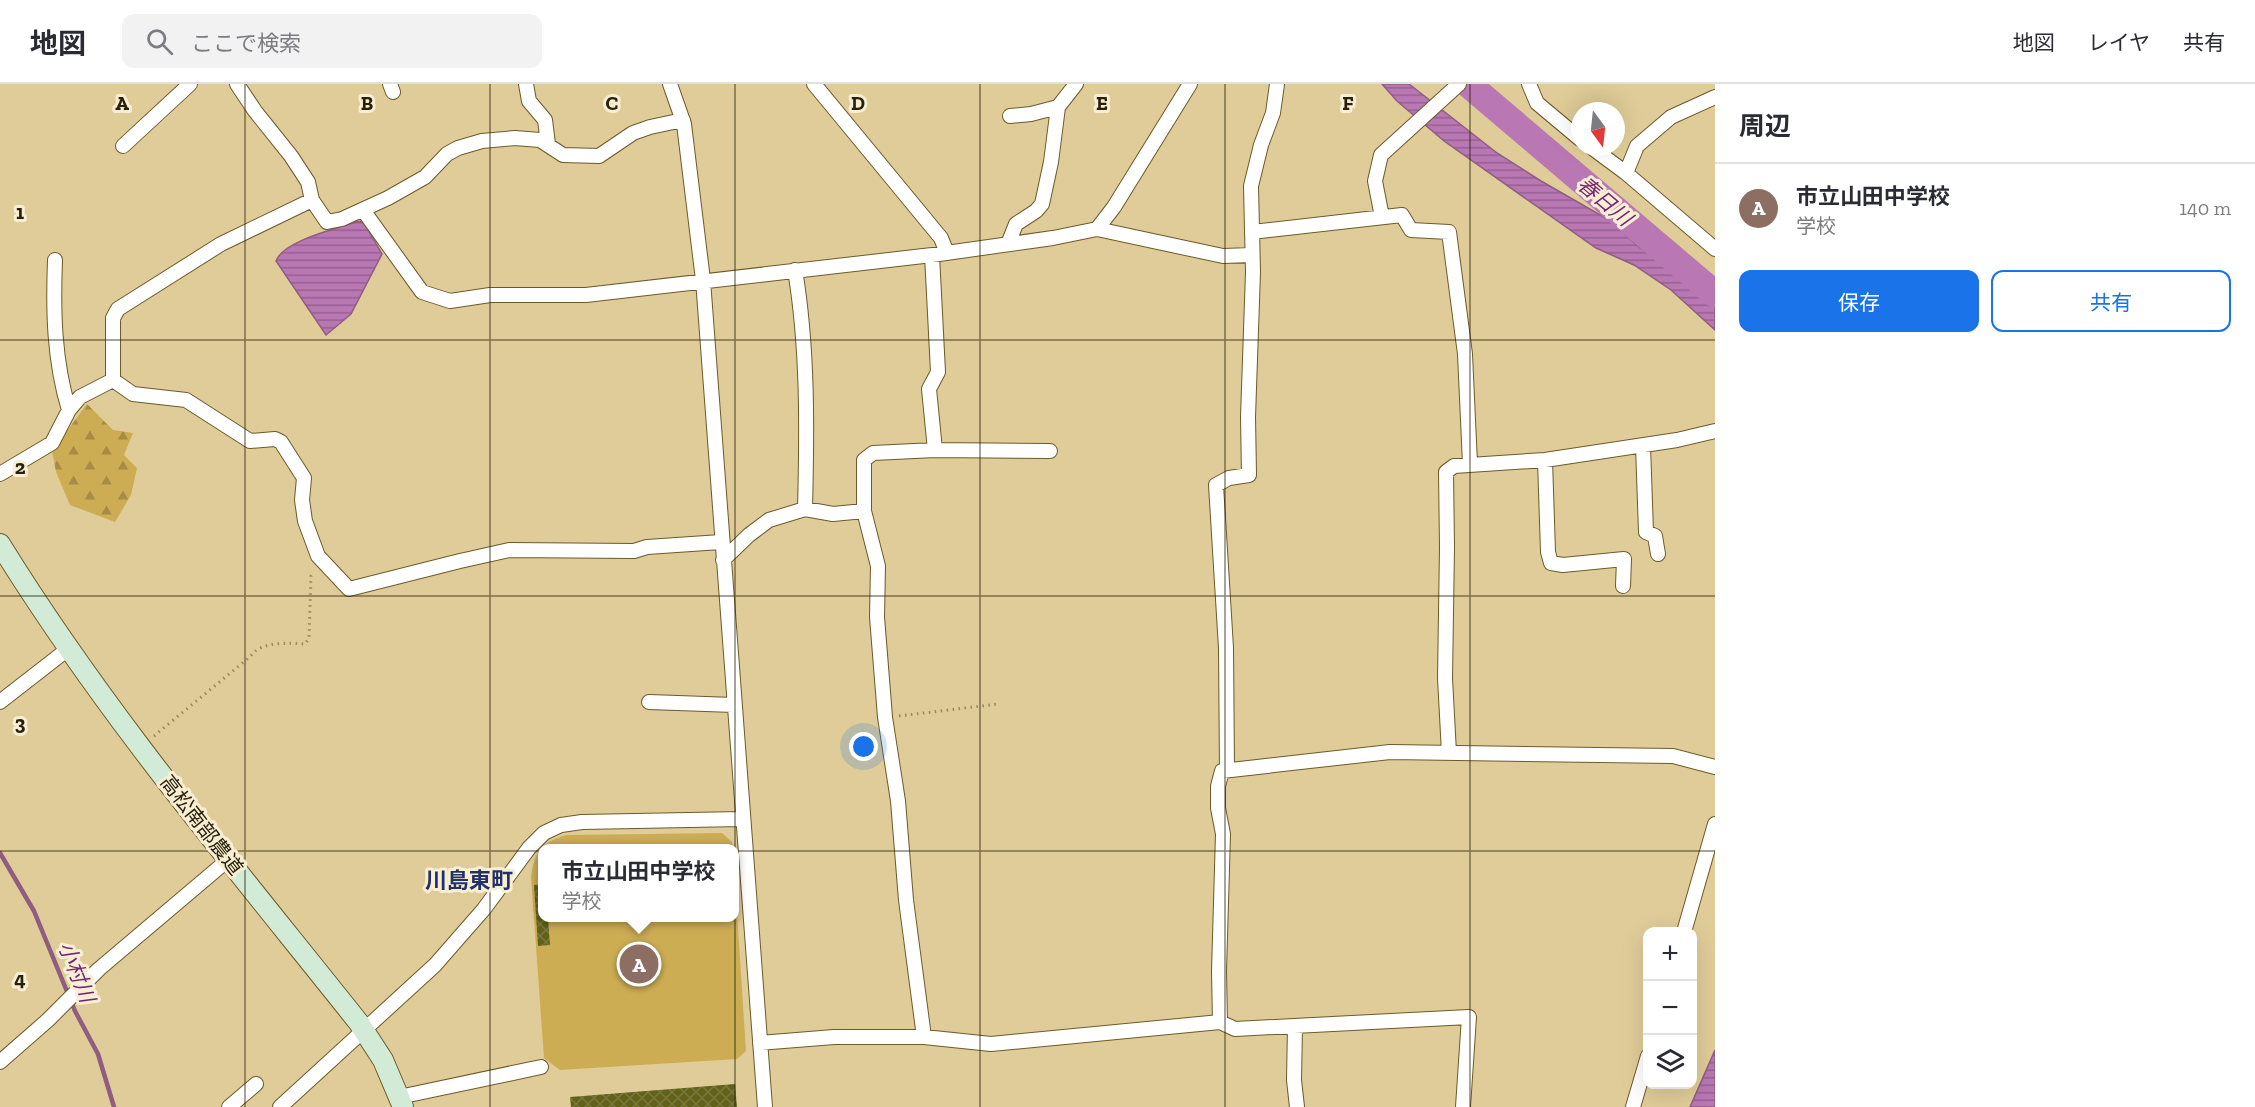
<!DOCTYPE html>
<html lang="ja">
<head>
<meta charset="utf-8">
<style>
  body { margin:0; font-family:"Zilla Slab","Noto Sans JP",serif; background:#f2f2f3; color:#2b2b33 }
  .controls { position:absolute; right:18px; bottom:18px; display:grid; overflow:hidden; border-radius:12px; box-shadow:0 6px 24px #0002 }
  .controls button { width:54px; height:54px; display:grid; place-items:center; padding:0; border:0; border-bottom:2px solid #e1e1e2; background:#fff; color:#2b2b33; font:30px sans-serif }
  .compass { position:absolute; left:1571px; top:18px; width:54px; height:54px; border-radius:50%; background:#fff; box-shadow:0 6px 24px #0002; rotate:165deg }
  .you { position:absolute; left:864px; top:663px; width:21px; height:21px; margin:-15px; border:4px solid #fff; border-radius:50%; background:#1a73e8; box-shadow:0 0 0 9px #1a73e833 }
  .badge { display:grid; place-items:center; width:39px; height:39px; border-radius:50%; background:#1a73e8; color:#fff; font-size:20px; font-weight:700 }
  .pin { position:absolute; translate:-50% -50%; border:3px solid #fff; box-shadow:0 2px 6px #0006 }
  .popup { position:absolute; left:538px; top:760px; width:201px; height:78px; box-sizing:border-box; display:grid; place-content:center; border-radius:12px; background:#fff; filter:drop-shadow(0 2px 4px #0005); font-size:20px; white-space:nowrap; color:#7c7c81 }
  .popup b { font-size:22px; color:#2b2b33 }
  .popup::after { content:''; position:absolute; left:50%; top:100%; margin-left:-12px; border:12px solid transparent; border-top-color:#fff }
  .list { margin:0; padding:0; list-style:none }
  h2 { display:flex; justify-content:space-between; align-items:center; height:78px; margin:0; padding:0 24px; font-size:26px }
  h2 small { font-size:20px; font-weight:400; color:#7c7c81 }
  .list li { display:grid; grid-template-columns:39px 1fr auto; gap:18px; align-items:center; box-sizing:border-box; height:90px; padding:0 24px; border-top:2px solid #e1e1e2 }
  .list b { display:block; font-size:22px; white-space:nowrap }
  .list p { margin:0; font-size:20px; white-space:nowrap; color:#7c7c81 }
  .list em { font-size:20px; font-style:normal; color:#7c7c81 }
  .actions { display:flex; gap:12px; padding:18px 24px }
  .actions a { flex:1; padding:14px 0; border:2px solid #1a73e8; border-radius:12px; text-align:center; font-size:21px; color:#1a73e8 }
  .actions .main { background:#1a73e8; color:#fff }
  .icon { flex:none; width:33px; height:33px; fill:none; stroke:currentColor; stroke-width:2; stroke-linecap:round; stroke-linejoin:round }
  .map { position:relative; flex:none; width:1715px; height:1023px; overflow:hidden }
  header { display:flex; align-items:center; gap:36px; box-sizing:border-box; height:84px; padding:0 30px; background:#fff; border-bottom:2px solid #e1e1e2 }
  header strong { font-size:28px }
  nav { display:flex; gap:33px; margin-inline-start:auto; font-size:21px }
  .search { width:420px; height:54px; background:#f2f2f3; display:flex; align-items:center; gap:15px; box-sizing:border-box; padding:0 21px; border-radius:12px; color:#7c7c81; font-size:22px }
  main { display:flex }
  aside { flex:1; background:#fff }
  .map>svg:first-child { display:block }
  .forest { fill:url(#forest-firs) }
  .pitch { fill:#cdad54 }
  .water { fill:url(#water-rules); stroke:#8e5d81; stroke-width:1.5 }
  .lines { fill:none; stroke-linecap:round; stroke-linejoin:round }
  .stream { stroke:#8e5d81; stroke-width:4.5 }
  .river { stroke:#b977b4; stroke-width:27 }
  .building { fill:url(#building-cross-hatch) }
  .street-casing { stroke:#6c5a29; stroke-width:16 }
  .secondary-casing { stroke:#6c5a29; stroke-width:22 }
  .path { stroke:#978860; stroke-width:3; stroke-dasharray:1.5 4.5; stroke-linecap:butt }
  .street { stroke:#fff; stroke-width:14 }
  .secondary { stroke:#d2ebd7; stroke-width:20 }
  .grid { fill:none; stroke:#28200b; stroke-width:1.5; stroke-opacity:0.55 }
  .labels { text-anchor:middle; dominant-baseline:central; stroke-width:6; stroke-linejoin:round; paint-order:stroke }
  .street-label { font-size:20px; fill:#28200b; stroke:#f8eed4 }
  .water-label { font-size:21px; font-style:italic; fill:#742572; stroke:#f8eed4 }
  .quarter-label { font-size:22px; font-weight:bold; fill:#223169; stroke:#f8eed4 }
  .grid-label { font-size:20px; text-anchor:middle; font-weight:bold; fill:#28200b; stroke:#f8eed4; stroke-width:6; stroke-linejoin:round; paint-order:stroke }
</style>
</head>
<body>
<header>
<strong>地図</strong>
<div class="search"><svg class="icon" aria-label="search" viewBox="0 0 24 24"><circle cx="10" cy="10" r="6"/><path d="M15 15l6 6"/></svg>ここで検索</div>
<nav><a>地図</a><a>レイヤ</a><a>共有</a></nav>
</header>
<main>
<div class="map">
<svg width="1715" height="1023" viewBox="0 0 1715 1023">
  <defs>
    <pattern id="forest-firs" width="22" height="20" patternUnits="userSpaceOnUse" patternTransform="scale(1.5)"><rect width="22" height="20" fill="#cdad54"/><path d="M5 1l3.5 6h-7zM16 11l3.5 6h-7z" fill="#a68c44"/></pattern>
    <pattern id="water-rules" width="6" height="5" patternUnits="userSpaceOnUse" patternTransform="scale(1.5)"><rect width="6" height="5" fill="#b977b4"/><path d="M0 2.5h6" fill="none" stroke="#966191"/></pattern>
    <pattern id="building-cross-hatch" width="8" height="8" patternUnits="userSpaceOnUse" patternTransform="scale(1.5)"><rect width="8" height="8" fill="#616118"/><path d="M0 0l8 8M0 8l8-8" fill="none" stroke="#787840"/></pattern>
  </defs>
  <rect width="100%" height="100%" fill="#e0cc98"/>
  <path class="forest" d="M87,320L113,346L133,349L124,371L137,384L131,411L115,438L70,421L56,388L52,367Z"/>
  <path class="pitch" d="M722,749L732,758L733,764H543V834H735V798L746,967L737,975L560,986L544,974L531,793C535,767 541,759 566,751Z"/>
  <path class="water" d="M1382,0H1409L1497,69L1541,97L1611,137L1640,164L1671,181H1693L1715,193V246L1671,206L1634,181L1596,164L1444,57L1397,17Z
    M363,137L382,170L351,230L326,251L276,177C283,157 336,145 355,138Z
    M1715,966V1023H1690Z"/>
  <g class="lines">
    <path class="stream" d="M0,769L34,827L75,927L98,970L114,1023"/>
    <path class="river" d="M1468,0L1715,210"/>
  </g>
  <path class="building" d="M543,800V834H548L550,861L538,862L534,801Z
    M735,1000L737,1023H571L570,1013Z"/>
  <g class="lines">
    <defs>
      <path id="street" d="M237,0L255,27L291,72L308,98L312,116
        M390,0L393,8
        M526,0L529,17L545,36L548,60
        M670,0L684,40L703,196L765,1023
        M814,0L941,154L947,169
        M1529,0L1537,19L1580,55
        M1010,32L1031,30L1058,23
        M123,62L190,0
        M1591,63L1626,89L1715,165
        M1626,89L1637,62L1671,33L1715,13
        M363,126L422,208L450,217L490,211H586L932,171L1053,154L1097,145L1223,172L1252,171
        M1382,133L1375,97L1381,71L1459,0
        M1097,145L1114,123L1190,0
        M1252,148L1402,131L1411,146L1449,148L1465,270L1470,380
        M1008,160L1016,140L1036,127L1042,120L1051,78L1058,23L1076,0
        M932,171L938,288L929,305L935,366
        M55,176C53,227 54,277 69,326
        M795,186C808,264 807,346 805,425
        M113,296L133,310L186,316L250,357L275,355L281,358L304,394L302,416L305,437L318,472L349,505L460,477L509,466L634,467L647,463L721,458
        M1643,362L1646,448L1655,452L1658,470
        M1545,376L1548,468L1551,479L1563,481L1624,475L1623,502
        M0,390L52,359L69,326L80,313L113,296V234L118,225L221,160L312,116L327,138L342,135L388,114L425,93L447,70L458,64L482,57L515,54L540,56L563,71L599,72L633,49L650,43L683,36
        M723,476L749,451L769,436L805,425L833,430L864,427
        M0,618L68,565
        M649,618L734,621
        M1449,669L1445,594L1447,463L1446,388L1454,382L1545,376L1677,356L1715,347
        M1227,686L1226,564L1216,401L1229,394L1249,391L1248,333L1253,188L1251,102L1261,61L1273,29L1277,0
        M1684,848L1715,740
        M1220,938L1235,945L1469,933L1463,1023
        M1295,942L1294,996L1297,1023
        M924,953L906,816L898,717L885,633L877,533L878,482L864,427V376L873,369L935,366L1050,367
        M760,959L834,953H924L991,960L1220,938L1219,887L1223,750L1218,724V702L1222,687L1390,668L1673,672L1715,683
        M0,978L48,936L99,885L229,775
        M399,1013L541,983
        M229,1023L256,1000
        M280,1023L435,881L484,825L529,764L544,749L561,741L582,738L742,735
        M1633,1023L1648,972"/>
      <path id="secondary" d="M0,460C105,630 235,783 359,939L383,976L403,1023"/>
    </defs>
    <use href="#street" class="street-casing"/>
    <use href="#secondary" class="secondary-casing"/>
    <path class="path" d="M899,632L998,620
      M154,652L251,572C260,557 289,559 305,560L309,554L311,492L314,488"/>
    <use href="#street" class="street"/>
    <use href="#secondary" class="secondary"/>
  </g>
  <path class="grid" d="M245,0V1023M490,0V1023M735,0V1023M980,0V1023M1225,0V1023M1470,0V1023M0,256H1715M0,512H1715M0,767H1715"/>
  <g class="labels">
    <g class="street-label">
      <text transform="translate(202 741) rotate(52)">高松南部農道</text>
    </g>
    <g class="water-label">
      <text transform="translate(1605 117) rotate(40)">春日川</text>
      <text transform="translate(77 888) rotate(68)">小村川</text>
    </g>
    <g class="quarter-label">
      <text x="469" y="796">川島東町</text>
    </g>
  </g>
  <g class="grid-label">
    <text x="122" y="26">A</text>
    <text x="367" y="26">B</text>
    <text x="612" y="26">C</text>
    <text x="858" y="26">D</text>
    <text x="1102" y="26">E</text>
    <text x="1348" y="26">F</text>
    <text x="20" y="135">1</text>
    <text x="20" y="390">2</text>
    <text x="20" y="646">3</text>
    <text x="20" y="902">4</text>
  </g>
</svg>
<div class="controls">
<button>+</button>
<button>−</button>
<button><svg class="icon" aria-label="layers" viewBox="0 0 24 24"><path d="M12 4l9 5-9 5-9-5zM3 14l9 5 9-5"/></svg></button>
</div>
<svg class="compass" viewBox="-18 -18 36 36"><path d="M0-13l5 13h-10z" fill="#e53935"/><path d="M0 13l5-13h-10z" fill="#7c7c81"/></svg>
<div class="you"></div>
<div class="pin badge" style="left:639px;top:880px;background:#8d6e63">A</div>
<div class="popup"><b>市立山田中学校</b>学校</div>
</div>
<aside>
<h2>周辺<small></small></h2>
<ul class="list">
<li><span class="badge" style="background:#8d6e63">A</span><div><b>市立山田中学校</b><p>学校</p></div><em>140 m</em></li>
</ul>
<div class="actions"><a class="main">保存</a><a>共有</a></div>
</aside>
</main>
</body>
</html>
